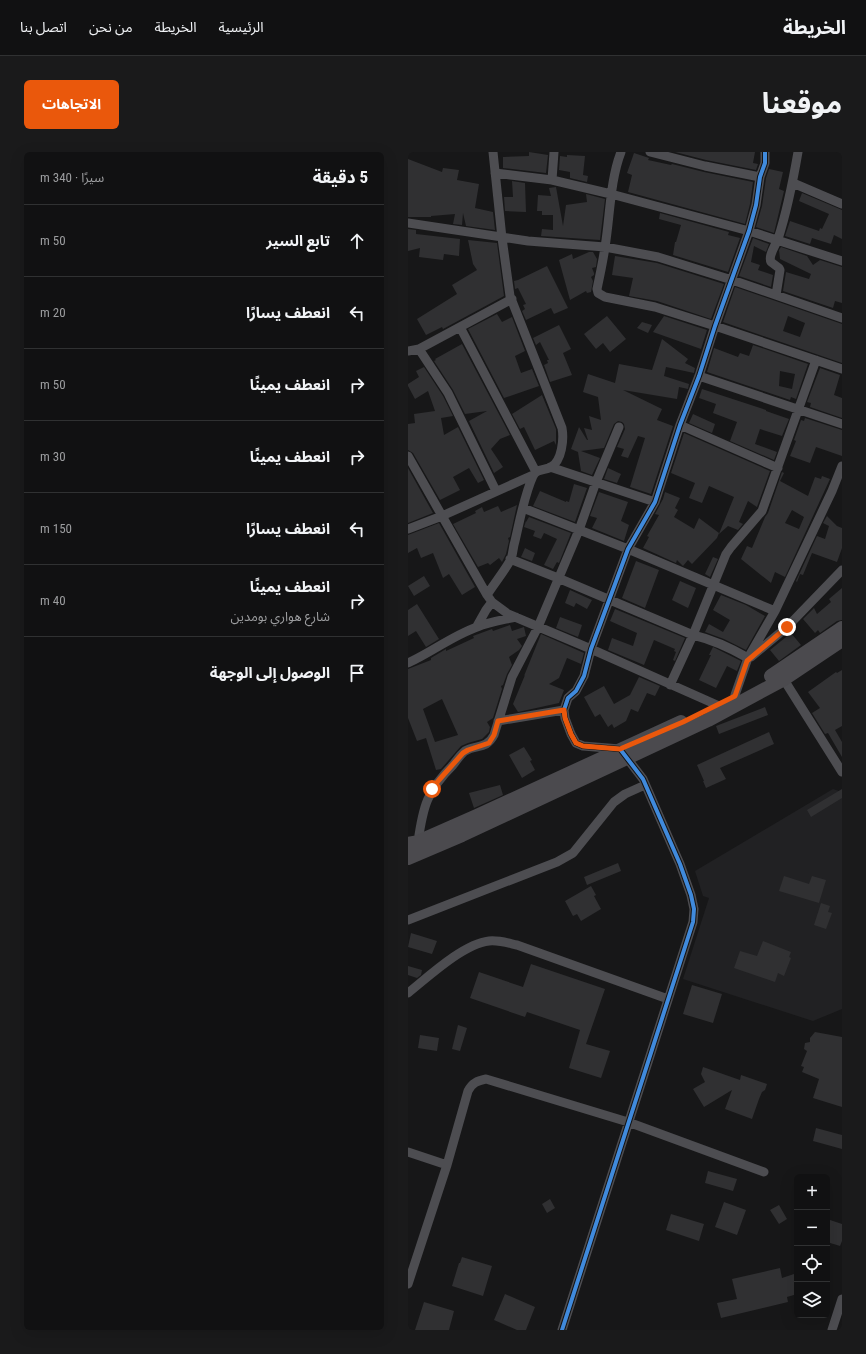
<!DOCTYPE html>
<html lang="ar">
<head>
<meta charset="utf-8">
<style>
  body { margin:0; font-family:"Roboto Condensed","Noto Sans Arabic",sans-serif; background:#1a1a1b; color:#f1f3f6; direction:rtl }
  .controls { position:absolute; right:12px; bottom:12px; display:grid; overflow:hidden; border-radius:6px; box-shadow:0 4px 16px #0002 }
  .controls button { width:36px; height:36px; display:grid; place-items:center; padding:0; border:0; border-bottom:1px solid #303132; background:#111112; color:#f1f3f6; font:20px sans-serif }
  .stop { position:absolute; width:12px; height:12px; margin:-9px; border:3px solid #ea580c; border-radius:50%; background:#fff }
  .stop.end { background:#ea580c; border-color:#fff; box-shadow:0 1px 4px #0008 }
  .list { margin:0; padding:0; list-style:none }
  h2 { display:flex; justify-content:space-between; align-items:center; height:52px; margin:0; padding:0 16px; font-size:17px }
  h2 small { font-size:13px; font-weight:400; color:#9c9d9f }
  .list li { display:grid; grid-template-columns:26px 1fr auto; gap:12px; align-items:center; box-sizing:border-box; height:72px; padding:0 16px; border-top:1px solid #303132 }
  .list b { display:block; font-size:15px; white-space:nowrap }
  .list p { margin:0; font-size:13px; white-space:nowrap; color:#9c9d9f }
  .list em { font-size:13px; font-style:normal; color:#9c9d9f }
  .icon { flex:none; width:22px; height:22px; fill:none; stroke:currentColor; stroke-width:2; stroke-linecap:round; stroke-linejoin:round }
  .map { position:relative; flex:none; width:434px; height:1178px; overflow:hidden; direction:ltr; border-radius:6px }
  header { display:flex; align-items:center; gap:24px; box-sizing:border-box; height:56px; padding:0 20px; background:#111112; border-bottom:1px solid #303132 }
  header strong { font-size:19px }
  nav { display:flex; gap:22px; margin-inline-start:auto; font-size:14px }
  .intro { display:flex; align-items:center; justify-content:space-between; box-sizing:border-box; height:96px; padding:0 24px }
  h1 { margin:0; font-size:28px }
  .button { padding:10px 18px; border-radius:6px; background:#ea580c; color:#fff; font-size:14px; font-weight:700 }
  main { display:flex; gap:24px; padding:0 24px }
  aside { flex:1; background:#111112; border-radius:6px; box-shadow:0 4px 16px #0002 }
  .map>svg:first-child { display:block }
  .built { fill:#212123 }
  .building { fill:#303032; fill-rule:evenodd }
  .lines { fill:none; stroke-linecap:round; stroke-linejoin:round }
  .street { stroke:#4d4d51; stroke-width:9 }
  .primary { stroke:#4b4a4e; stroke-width:14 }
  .cycleway-casing { stroke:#121213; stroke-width:6 }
  .cycleway { stroke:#408adc; stroke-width:4 }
  .route { stroke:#ea580c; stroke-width:5 }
</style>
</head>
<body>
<header>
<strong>الخريطة</strong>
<nav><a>الرئيسية</a><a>الخريطة</a><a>من نحن</a><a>اتصل بنا</a></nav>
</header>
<div class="intro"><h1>موقعنا</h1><a class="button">الاتجاهات</a></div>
<main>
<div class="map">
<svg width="434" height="1178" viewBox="0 0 434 1178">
  <rect width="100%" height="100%" fill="#171718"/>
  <path class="built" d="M425,637L434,640V857L405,869L275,827L301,746L295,744L287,719Z"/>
  <path class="building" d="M121,0L140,3L138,21L95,16V5L121,4Z
    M267,0H347L345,11L350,12L348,18L298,8Z
    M226,1L241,6L240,8L263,13L264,12L296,20L345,30L342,52L337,72L220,40L224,23L219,21Z
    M159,3L177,4L175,23L180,24L179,30L162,26V20L151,18L152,4L159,5Z
    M0,7L34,20L35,16L51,18L49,28L71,32L67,56L85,60L87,78L58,74L55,61L54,73L45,72L47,62L23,64V65H0Z
    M361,17L375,20L371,37L376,39L366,81L348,75L354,54L358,26Z
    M104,29L117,31L118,60L97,59L96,45H105Z
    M148,35L155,74L158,53L179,50L178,42L197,47L192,88L133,84L134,77L145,78V63H134V59H129L130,43L143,44L141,36Z
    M394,41L434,58V87L426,83L423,92L404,86L402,92L377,84L382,69L411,79L412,76L414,77L421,62L391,49Z
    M252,61L321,80L320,83L332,86L320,120L265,103L267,90H268L273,73L251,67Z
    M0,77L8,78V82L52,87L51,104L36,102L35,108L11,105L12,96L0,99Z
    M345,86L361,92L358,100L346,94L343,110L352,113L350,118L365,123L363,135L331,124Z
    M60,88L89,91L96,144L35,177L34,175L18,183L9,167L49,142L44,133L69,118L65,112Z
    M373,95L399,104L405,113L412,108L434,115V151L427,149L425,156L375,139L378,120L401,127L403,122L372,107L371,98Z
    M181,100H185L189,107L188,115L184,116L186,121V123L183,125L185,129L183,140L179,141L178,139L162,148L151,108L164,102L165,107Z
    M207,104L249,111L316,132L303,167L249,149L221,144L225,126L204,123Z
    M139,114L160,156L146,162L143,156L118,168L114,159L117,157L115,153L118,152L110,136L107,137L106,129L110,128Z
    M327,135L434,172V211L315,170ZM380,164L397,171L392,185L375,179Z
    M89,162L94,170L104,165L117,199L107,204L113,221L124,217L131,234L96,246L60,177Z
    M199,164L218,187L202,200L195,191L188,197L176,182Z
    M256,164L299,178L293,197L245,180Z
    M234,170L244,173L240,181L229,176Z
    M151,173L163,197L155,201L164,223L142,230L136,213L140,211L139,208H141L132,190L128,193L125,186Z
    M254,187L280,207L277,211L287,216L286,221L258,215L256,224L281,232L280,237L271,235L269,247L215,238L254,257L249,268L265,274L243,342L222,335L237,286L230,284L220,306L213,304L216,297L209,295L217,277L216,272L214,270L210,269L206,272L196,296L173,299L192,306L184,323L173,319L170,300L163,297L171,275L179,288H180L176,276L184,278L181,264L193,268L190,245L175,240L180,222L207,231L211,212L244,218Z
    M54,192L102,283L92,287L83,297L95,315L86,321L61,269L79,259L57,262L45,238L26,209L28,208L27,207Z
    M345,193L400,212L388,247L383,245L382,248L299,220L306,196L330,205L332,201L341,204ZM372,219L387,222L384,237L371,234Z
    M16,215L35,244L45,264L33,266L36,283L50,275L76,328L70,331L61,316L45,325L52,338L32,348L5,301L0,298V272L7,271L6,262L27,259L20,239L7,247L0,234V232L11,225L8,219Z
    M412,216L432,223L426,243L434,246V266L402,255L403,251L399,250Z
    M294,237L358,258V259L381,267L374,284L352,277L347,292L369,300L366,308L322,289L329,270L305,261L308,252L291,246Z
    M134,243L148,277V293L146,289L127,298L116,275L112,277L104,262Z
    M285,262L307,272L304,281L281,271Z
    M397,266L434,278V304L408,295L402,311L382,304L388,289L386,288L393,268L396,269Z
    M276,281L362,319L349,355L340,349L331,370L335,372L330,378L320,374L311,382L326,345L301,334L294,351L281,346L287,331L263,321Z
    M0,316L25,361L0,371Z
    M200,316L213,322L209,331L196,327Z
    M374,320L376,321L372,329L400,344L407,325L413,327L414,324L422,327L377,425L367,420L363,431L333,407L339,394L344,396L357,365L360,361ZM384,358L396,365L391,377L377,371Z
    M166,332L179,336L167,370L125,354L132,339L158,350V349L161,350Z
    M191,340L220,350L213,369L221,373L216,389L184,376L189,366L182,364Z
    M257,340L272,346L267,356L270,358L266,365L286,377L291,366L311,381L309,386L284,412L280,408L275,414L269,408L268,411L235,396L241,385L239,384L251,363L247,362L255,347Z
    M109,353L102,385L100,386L101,389L98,402L94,410L91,406L82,413L80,411L70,415L45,372L68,361L67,359L74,355L76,360L90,354L93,360Z
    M419,364L429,374L434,376V396L429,410L404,401L395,423L392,422L389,430L388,429L409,384L417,387L421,374L415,371Z
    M121,365L163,381L151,411L149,410L145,417L136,413L149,387L136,381L133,387L125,384L127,379L116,375L118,369V370Z
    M31,371L67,435L54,443L41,422L35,426L25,401L13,406L9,396L0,401V383Z
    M117,396L127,401L124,409L113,405Z
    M305,405L310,407L302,425L297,422Z
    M228,409L251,418L237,456L214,446Z
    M16,424L22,434L6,444L0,434Z
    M272,429L288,436L280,456L264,448Z
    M434,436V468L429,469L412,481L410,478L407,481L395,467L406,456L409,462L423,450L421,447Z
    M162,438L184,448L179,457L168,451L166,455L157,451Z
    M313,443L338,453L357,464L338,498L316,487L297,480L301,472L315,480L322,468L305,458Z
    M9,452L31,487L18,495L8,479L0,484V458Z
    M207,457L277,486L267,509L265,508L268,500L266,499L267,497L246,488L236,513L200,498L204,486L225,494L229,481L202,469Z
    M152,465L174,473L170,485L148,476Z
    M102,473L104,479L116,475L118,484L109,487L114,494L111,498L101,505L104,513L99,522L95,533L93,534L94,537L85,566L79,570L82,575L81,580L74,587L60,591L53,594L33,617L28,618L18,586L9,589L0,566V517L23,508V506L38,497V499L66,486L65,484L84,477L85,479ZM34,547L50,583L27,590L15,557Z
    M383,481L393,493L371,509L362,498Z
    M133,482L176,501L173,512L159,506L151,526L141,532L156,538L151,551L110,560L105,552L117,523L116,524Z
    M305,495L333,509L329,519L319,514L308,536L291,528L303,503H301Z
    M434,518V574L427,578L434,590V605L420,581L417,582L404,561L412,556L400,540L428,520L429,521Z
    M231,525L252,534L247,544L239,541L230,560L223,557L218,569L206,576L204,572L200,575L192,562L187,565L176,545L196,534L206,552L222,543Z
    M357,555L360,563L311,582L308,574Z
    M361,580L366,592L312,616L318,627L298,636L295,629H296L289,613Z
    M116,595L124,608L122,609L127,618L114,626L101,603Z
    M92,633L95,643L66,656L61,641Z
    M434,637V646L403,665L399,658Z
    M210,711L213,719L179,733L176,725Z
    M376,724L401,732L404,724L418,728L411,751L371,739Z
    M183,734L188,743L186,744L193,757L173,769L169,762L165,764L157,749Z
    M413,751L422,754L420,760L424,761L418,777L406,773Z
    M3,781L29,789L24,802L0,795Z
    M355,789L383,800L381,805L383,806L376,824L370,821L367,830L326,816L332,799L349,804Z
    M123,812L197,837L178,892L202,899L193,926L161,916L172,878L119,860L117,865L62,846L71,820L115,835Z
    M0,814L14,818L13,823L9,826L0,823Z
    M284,833L314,842L305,871L275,862Z
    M50,873L59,876L52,899L44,897Z
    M407,880L434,885V955L405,946L411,927L394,920L396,915L393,914L399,899L396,897L397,891L402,890V886Z
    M12,883L31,886L29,899L10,896Z
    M295,915L332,928L333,923L359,932L357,938L354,940L351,947L344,967L317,957L324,938L296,955L285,937L297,930L293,922Z
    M408,976L434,983V997L405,989Z
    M300,1019L329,1027L325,1039L297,1031Z
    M142,1047L147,1056L139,1061L134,1052Z
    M316,1050L338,1058L329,1083L307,1075Z
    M371,1053L379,1067L371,1072L362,1058Z
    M263,1062L296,1072L291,1089L258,1078Z
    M419,1067L434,1072V1089L432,1094L419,1090Z
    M54,1105L84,1114L75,1144L44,1134L51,1111H52Z
    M372,1116L374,1126L389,1121V1142L379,1145L380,1150L313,1166L309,1151L329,1147L324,1127Z
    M97,1142L127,1155L118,1178H109L86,1168Z
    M16,1150L46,1159L41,1178H7Z"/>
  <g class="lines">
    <path class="street" d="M213,0C202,28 202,65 197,95C195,109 192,123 189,137L190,141L197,145L247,155L307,174L434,217
      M242,0L297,14L352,25
      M87,21L144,28L203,42L341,79L434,109
      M144,28L146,0
      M385,31L434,52
      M0,71L120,89L197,95L250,105L324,128L434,166
      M368,143L372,118L371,116L363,110C360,104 367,94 370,87C379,59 385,29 390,0
      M52,175L128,320
      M11,197L40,241L88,339
      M0,199L11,197L104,147
      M291,224L434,272
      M272,273L370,316
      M0,304L79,443L84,450L100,462L183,497L309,553
      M142,315L247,350
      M115,356L220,397L367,459
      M0,377L34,364L125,323
      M102,407L150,426L285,483C306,488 321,495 340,506
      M79,443C85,433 98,417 103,407C105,402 105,395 107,389C112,368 116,344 125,324C129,316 136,319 143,315C154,309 156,287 154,276L102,144L94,86L85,0
      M69,474L78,458L84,450
      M343,505L379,475L434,418
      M0,511C24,500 44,484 69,475C81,470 95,468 108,465
      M373,523L434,620
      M262,533L285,483L318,402L323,395L354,359L408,208
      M327,543L340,506L367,459L424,339L434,314
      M90,569L156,558
      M10,690C15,654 19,639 45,613C49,608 52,603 57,599C69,592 78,598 86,583L104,525L130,475L171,378L188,330L211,275
      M0,768L149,710L165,701L206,650L217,642L237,633
      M0,841C20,825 55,792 81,789C91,788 100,791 109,793L260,847
      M0,1000L39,1013
      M0,1132L39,1013L60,939C64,931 69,929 78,927L220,970L356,1020
      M154,1178L285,770L286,757L283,743L272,712L235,627L212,597L175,594L168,591L163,582L157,566L156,558L160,546L168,539L176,524L183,497L220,397L247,350L272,273L291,224L307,174L341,79L348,53L352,25L357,11V0
      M424,1178L434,1147"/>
    <path class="primary" d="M363,524L434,476
      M0,692L10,690L69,664L273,570
      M0,706L54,683L300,568L376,527L434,488"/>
    <defs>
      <path id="cycleway" d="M154,1178L285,770L286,757L283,743L272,712L235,627L212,597L175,594L168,591L163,582L157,566L156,558L160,546L168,539L176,524L183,497L220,397L247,350L272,273L291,224L307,174L341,79L348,53L352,25L357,11V0"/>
    </defs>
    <use href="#cycleway" class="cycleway-casing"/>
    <use href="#cycleway" class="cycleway"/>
  </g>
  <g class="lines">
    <path class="route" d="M24,637L31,628L55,601L60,598L81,591L86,583L90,569L156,558L157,566L163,582L168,591L175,594L212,597L275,570L327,544L339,509L379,475"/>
  </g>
</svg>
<div class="controls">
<button>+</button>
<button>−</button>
<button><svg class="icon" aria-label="locate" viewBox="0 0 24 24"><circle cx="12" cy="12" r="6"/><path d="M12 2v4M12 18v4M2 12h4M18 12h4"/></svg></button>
<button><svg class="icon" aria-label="layers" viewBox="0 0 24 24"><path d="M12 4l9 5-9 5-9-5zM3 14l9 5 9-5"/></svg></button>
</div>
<div class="stop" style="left:24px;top:637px"></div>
<div class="stop end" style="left:379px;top:475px"></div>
</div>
<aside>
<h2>5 دقيقة<small>سيرًا · 340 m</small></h2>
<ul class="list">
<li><svg class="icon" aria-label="ahead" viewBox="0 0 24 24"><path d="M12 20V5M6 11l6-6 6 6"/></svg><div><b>تابع السير</b></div><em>50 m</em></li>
<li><svg class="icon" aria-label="left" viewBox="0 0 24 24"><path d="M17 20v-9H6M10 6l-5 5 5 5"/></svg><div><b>انعطف يسارًا</b></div><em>20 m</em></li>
<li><svg class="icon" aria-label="right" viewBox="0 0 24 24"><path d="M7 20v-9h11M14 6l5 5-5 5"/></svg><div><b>انعطف يمينًا</b></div><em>50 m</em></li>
<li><svg class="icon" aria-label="right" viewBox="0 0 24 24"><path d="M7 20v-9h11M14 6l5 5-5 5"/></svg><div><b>انعطف يمينًا</b></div><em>30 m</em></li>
<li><svg class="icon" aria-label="left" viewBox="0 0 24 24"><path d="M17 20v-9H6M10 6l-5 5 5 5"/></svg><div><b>انعطف يسارًا</b></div><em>150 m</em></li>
<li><svg class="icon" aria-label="right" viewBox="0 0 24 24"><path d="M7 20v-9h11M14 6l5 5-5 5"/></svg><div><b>انعطف يمينًا</b><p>شارع هواري بومدين</p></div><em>40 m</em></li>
<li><svg class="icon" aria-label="arrive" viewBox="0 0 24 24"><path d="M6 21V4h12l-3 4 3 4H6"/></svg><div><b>الوصول إلى الوجهة</b></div></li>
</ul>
</aside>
</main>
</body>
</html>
